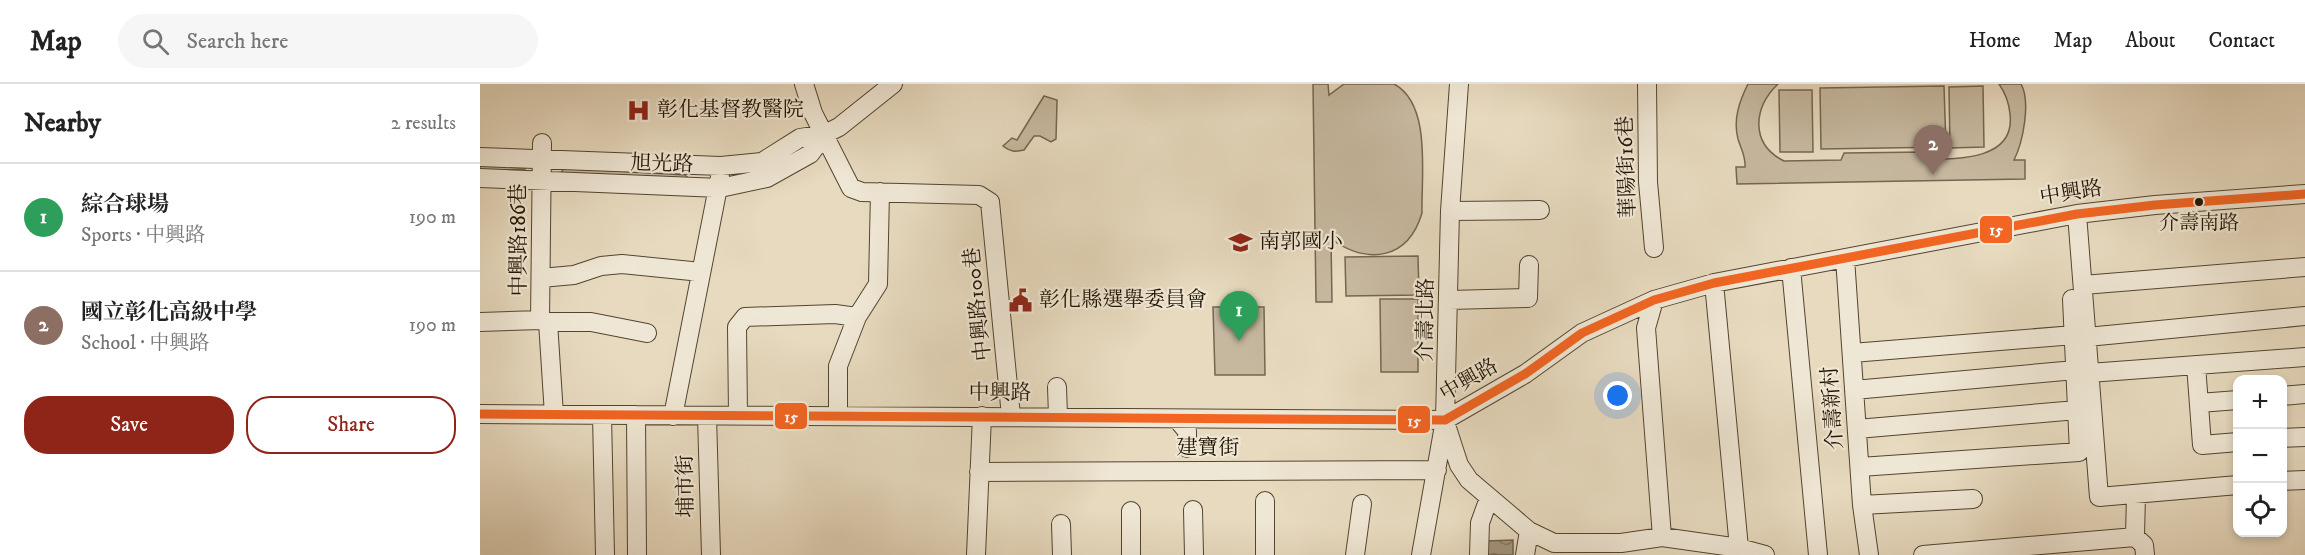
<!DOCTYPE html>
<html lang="en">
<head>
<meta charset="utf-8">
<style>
  body { margin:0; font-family:"IM FELL DW Pica","Noto Serif TC",serif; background:#f6f6f6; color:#222 }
  .controls { position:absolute; right:18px; bottom:18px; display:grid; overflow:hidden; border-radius:12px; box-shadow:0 3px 9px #0003 }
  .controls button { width:54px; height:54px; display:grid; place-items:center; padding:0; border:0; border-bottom:2px solid #e0e0e0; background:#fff; color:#222; font:30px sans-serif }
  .you { position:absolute; left:1138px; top:312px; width:21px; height:21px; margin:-15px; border:4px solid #fff; border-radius:50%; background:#1a73e8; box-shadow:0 0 0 9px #1a73e833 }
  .badge { display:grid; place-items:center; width:39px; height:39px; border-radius:50%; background:#8f2418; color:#fff; font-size:20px; font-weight:700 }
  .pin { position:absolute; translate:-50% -50px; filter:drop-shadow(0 2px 3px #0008) }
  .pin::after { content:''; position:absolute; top:32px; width:21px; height:18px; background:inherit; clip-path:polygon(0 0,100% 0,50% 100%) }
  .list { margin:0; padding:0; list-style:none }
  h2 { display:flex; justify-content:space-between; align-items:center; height:78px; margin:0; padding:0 24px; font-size:26px }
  h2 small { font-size:20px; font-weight:400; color:#767676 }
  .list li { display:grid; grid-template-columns:39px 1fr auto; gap:18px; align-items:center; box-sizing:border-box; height:108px; padding:0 24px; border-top:2px solid #e0e0e0 }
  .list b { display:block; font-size:22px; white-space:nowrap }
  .list p { margin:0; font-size:20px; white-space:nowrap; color:#767676 }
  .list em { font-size:20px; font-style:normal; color:#767676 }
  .actions { display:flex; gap:12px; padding:18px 24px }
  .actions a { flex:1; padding:14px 0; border:2px solid #8f2418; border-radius:24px; text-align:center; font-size:21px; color:#8f2418 }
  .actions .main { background:#8f2418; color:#fff }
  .icon { flex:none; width:33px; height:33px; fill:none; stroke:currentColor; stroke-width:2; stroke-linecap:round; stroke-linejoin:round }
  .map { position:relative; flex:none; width:1825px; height:471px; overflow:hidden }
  header { display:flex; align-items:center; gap:36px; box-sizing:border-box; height:84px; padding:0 30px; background:#fff; border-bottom:2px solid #e0e0e0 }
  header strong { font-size:28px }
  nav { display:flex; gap:33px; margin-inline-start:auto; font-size:21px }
  .search { width:420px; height:54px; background:#f6f6f6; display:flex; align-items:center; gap:15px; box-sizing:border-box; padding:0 21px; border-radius:33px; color:#767676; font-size:22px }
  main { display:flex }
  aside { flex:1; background:#fff }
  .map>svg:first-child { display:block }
  .green { fill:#c6b89f; stroke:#746650; stroke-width:1.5 }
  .water { fill:url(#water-waves); stroke:#70624c; stroke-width:1.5 }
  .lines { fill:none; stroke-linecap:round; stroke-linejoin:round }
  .minor-casing { stroke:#534530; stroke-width:20 }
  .minor { stroke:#efe7d5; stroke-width:18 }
  .bus-1-casing { stroke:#efe7d5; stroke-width:14 }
  .bus-1 { stroke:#f26522; stroke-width:9 }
  .bus-dot { fill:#221301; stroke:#efe7d5; stroke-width:2 }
  .labels { text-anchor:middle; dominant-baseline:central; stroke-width:4.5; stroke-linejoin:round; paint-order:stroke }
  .bus-label { font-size:20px; fill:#221301; stroke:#efe7d5 }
  .poi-label { font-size:21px; fill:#221301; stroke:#efe7d5; text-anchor:start }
  .street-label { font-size:21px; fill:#221301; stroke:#efe7d5 }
  .line-badge { stroke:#efe7d5; stroke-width:2 }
  .badge-label { font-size:16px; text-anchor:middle; font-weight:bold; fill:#fff }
</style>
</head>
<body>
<header>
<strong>Map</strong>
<div class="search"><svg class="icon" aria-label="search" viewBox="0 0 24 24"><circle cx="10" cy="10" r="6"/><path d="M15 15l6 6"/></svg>Search here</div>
<nav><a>Home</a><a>Map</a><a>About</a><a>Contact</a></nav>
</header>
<main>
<aside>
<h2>Nearby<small>2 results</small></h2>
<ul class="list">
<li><span class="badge" style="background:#2e9e5b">1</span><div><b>綜合球場</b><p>Sports · 中興路</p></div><em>190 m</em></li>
<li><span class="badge" style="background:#8d6e63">2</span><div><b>國立彰化高級中學</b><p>School · 中興路</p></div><em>190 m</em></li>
</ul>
<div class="actions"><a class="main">Save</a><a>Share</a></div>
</aside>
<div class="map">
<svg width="1825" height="471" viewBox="0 0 1825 471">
  <defs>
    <pattern id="water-waves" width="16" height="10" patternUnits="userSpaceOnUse" patternTransform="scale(1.5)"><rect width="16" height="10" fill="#a4967e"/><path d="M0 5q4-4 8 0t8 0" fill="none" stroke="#857965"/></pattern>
  </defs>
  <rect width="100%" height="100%" fill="#e7dabf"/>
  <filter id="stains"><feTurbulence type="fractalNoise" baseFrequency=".00333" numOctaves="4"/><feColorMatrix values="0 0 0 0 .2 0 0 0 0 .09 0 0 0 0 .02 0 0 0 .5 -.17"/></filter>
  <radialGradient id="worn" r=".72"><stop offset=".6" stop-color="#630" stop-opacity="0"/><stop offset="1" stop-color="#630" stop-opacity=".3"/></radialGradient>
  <path class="green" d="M833,0H848L849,11L864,0H914C952,20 941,92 942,129C928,176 888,181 851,155L852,218H836Z
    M1268,0H1298C1273,24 1270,60 1304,77L1361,76L1364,69L1444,68L1442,75C1473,75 1536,78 1530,30C1529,18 1526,10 1519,0H1541C1551,18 1543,58 1534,76H1545V95L1257,100L1256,83H1265C1266,73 1261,65 1258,55C1253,36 1259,18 1268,0Z
    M1464,2L1466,63L1341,65L1340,4Z
    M1503,2L1504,63L1470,64L1469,3Z
    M1299,6H1332L1333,68H1300Z
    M564,12L577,16L576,55L571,58L560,52H554L544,66C535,68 531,68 523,62L532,54L537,56Z
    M0,79L44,82L45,85L0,87Z
    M84,84L205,91L209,95L81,89Z
    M938,172L939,211L866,212L865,173Z
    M900,215H938V288H901Z
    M733,223H784L785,291H735Z"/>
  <path class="water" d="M1033,456V471H1007V457Z"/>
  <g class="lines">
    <defs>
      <path id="minor" d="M324,0L333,29L371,104L382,108L499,111L510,118L531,332
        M1167,0L1168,98L1174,164
        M62,59L60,236L68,238L74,331
        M0,73L241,82L282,78L320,54L345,50L359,43L413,0
        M0,94L240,104L287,94L330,70L345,50
        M970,127L1060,126
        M1597,130L1619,413L1758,401
        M1365,174L1382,421L1389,471
        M1311,184L1338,471
        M61,194L94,191L121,182L142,180L221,188
        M1234,199L1259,464
        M1603,201L1825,183
        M969,216L1048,214L1049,181
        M1174,216L1166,244L1182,453
        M0,238L60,236
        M68,238H111L167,249
        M1607,253L1825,232
        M1372,269L1594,251
        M1716,281L1722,361L1758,358
        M1609,289L1825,273
        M577,303L578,332
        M1374,306L1595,286
        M1802,312L1825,310
        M1719,319L1758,316
        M0,330L965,336L1045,290L1102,249L1174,216L1234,199L1597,130L1675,121L1825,110
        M122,331L125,471
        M156,331L157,471
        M258,331L257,243L265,233L355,230L377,233
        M193,332L240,93
        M227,332L231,471
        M358,332V282L377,233L398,200L400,108
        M697,335L707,347V364
        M966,341L979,381L989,396L1049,447L1045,471
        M1377,345L1597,326
        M1802,354L1825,353
        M1380,383L1599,368L1592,215
        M499,388L957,386
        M1802,397L1825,396
        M785,417V471
        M1382,421L1493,415
        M713,426L714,471
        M651,427V471
        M581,440L582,471
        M1049,447L1074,459H1141L1182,453L1259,464L1285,471
        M1655,453L1664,461L1665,471
        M496,471L502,332
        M875,471L882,420
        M941,471L965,336L970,127L979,0
        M999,471L1000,439L1009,414
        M1443,471L1655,453L1656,410"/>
    </defs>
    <use href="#minor" class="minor-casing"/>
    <use href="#minor" class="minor"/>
    <defs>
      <path id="bus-1" d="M0,330L965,336L1045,290L1102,249L1174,216L1234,199L1597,130L1675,121L1825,110"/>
    </defs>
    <use href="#bus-1" class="bus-1-casing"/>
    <use href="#bus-1" class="bus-1"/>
  </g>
  <defs>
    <symbol id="hospital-bare" viewBox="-9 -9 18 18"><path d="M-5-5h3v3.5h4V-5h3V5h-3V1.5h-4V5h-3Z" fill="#8f2418" stroke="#efe7d5" stroke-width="2.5" paint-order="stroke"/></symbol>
    <symbol id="school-bare" viewBox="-9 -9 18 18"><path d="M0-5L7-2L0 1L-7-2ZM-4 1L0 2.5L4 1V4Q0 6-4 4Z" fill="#8f2418" stroke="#efe7d5" stroke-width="2.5" paint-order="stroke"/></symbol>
    <symbol id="civic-bare" viewBox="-9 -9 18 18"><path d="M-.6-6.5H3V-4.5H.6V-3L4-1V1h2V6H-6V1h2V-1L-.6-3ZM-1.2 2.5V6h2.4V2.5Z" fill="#8f2418" stroke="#efe7d5" stroke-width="2.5" paint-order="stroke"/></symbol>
  </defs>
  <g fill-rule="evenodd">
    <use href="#hospital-bare" x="142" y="10" width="33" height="33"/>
    <use href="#school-bare" x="744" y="142" width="33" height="33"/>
    <use href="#civic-bare" x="524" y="200" width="33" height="33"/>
  </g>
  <circle class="bus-dot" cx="1719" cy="118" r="5"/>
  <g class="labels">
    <g class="bus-label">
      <text x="1719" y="139">介壽南路</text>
    </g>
    <g class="poi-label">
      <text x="177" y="26">彰化基督教醫院</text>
      <text x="779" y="158">南郭國小</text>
      <text x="559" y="216">彰化縣選舉委員會</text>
    </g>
    <g class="street-label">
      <text transform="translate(182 80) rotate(2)">旭光路</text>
      <text transform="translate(1147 83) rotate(-92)">華陽街16巷</text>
      <text transform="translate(1591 109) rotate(-9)">中興路</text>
      <text transform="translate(39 156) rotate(-90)">中興路186巷</text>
      <text transform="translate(498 220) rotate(-96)">中興路100巷</text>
      <text transform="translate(946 236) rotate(-89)">介壽北路</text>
      <text transform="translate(989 296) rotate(-30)">中興路</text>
      <text x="520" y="309">中興路</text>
      <text transform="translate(1353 324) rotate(-94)">介壽新村</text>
      <text x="728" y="364">建寶街</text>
      <text transform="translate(206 402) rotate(-91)">埔市街</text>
    </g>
  </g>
  <g class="line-badge">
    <rect x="1499" y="131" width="34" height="29" rx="6" fill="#f26522"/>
    <rect x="294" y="318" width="34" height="28" rx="6" fill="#f26522"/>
    <rect x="917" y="321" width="34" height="29" rx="6" fill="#f26522"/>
  </g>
  <g class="badge-label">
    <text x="1516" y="151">15</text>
    <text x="311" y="338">15</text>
    <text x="934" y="342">15</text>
  </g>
  <rect width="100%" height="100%" filter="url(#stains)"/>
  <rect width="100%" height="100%" fill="url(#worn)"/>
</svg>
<div class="controls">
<button>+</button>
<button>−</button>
<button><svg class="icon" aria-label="locate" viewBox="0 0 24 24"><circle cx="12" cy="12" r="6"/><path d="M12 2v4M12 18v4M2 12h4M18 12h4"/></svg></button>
</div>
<div class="you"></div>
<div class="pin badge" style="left:759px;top:257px;background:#2e9e5b">1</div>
<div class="pin badge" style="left:1453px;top:91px;background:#8d6e63">2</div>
</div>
</main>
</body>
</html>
